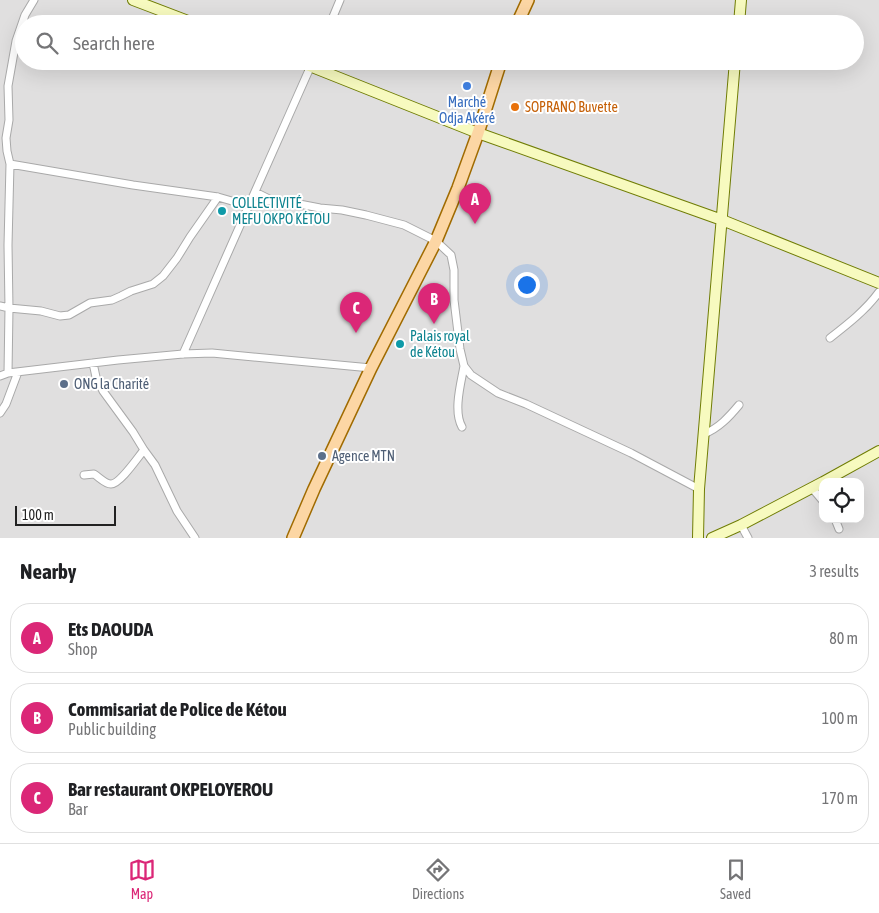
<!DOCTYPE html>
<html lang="en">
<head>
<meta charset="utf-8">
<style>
  body { margin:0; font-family:"Asap Condensed",sans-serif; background:#f6f6f6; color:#202124 }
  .controls { position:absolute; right:15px; bottom:15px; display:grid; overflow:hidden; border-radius:10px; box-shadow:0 5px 20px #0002 }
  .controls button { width:45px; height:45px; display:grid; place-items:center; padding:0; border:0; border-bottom:1px solid #e0e0e0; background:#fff; color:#202124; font:25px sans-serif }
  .scale { position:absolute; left:15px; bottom:12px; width:101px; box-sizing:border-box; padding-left:5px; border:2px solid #222; border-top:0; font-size:14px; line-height:18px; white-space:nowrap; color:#222; -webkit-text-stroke:4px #fff; paint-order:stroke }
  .you { position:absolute; left:526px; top:284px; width:18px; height:18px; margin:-12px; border:4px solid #fff; border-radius:50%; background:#1a73e8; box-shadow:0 0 0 8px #1a73e833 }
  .badge { display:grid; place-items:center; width:32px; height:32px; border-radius:50%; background:#db2777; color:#fff; font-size:16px; font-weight:700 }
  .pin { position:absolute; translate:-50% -41px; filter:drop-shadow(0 1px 2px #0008) }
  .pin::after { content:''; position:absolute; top:26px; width:18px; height:15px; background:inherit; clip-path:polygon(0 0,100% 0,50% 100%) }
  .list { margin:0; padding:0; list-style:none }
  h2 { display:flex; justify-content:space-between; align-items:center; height:65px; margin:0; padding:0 20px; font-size:21px }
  h2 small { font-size:16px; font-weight:400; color:#757577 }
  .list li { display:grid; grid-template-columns:32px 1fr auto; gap:15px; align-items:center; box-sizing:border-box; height:70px; margin:0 10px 10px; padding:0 10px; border:1px solid #e0e0e0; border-radius:20px }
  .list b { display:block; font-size:19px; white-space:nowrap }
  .list p { margin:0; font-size:16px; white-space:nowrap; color:#757577 }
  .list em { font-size:16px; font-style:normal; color:#757577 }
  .icon { flex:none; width:28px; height:28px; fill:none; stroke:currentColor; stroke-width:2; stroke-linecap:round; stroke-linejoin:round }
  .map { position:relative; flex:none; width:879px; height:538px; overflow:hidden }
  .search { position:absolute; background:#fff; box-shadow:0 5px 20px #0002; left:15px; right:15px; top:15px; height:55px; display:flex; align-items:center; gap:12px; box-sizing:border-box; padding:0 18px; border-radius:28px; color:#757577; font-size:19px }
  .sheet { height:305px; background:#fff }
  nav { display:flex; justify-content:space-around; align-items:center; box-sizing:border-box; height:70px; border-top:1px solid #e0e0e0; background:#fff; font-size:14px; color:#757577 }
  nav a { display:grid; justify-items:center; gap:2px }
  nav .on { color:#db2777 }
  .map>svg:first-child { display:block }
  .residential { fill:#e0dfdf; fill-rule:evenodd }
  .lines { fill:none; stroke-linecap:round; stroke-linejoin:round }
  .street-casing { stroke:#a9a9a9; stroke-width:9 }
  .secondary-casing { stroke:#707d05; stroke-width:12 }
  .primary-casing { stroke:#a06b00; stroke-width:14 }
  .street { stroke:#fff; stroke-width:7 }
  .secondary { stroke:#f7fabf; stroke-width:10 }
  .primary { stroke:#fcd6a4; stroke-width:11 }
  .shop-dot { fill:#3f7fe0; stroke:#fff; stroke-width:2 }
  .food-dot { fill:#e8710a; stroke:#fff; stroke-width:2 }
  .culture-dot { fill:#0f9aa8; stroke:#fff; stroke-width:2 }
  .service-dot { fill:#5c6f8a; stroke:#fff; stroke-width:2 }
  .labels { text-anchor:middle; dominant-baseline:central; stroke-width:4; stroke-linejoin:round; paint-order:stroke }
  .shop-label { font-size:14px; fill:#366cbe; stroke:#fff }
  .food-label { font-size:14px; fill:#c56008; stroke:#fff; text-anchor:start }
  .culture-label { font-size:14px; fill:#0d838f; stroke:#fff; text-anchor:start }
  .service-label { font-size:14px; fill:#4e5e75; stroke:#fff; text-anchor:start }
</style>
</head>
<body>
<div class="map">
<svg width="879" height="538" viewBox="0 0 879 538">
  <rect width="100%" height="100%" fill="#f2efe9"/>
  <path class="residential" d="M0,0H879V538H0ZM24,24H855V61H24ZM823,482H860V519H823Z"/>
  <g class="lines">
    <defs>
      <path id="street" d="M330,24L340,0
        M10,164L133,185L218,197L249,206L271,200L294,203L320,208L342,210L366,215L404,225L436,241L451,255L454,270V300L460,349L464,366L471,375L498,393L526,404L631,453L699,489
        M255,192L271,200
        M0,306L9,308L41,311L60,316L69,315L90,303L112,300L121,296L131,291L153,284L163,276L177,258L190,237L218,197
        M830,338C848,324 866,310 879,292
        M183,354L313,61
        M93,363L96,377L103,391L133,432L144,450L155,465L177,511L195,538
        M8,373L9,308L8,245L10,164L7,151L6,138L9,120L8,86L16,41L25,15L34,0
        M0,376L8,373L118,360L183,354L212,353L371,368
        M0,413L6,404L18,372
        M462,427C453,411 461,383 464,366
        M704,434C719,428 729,417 739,405
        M84,475L94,474C99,477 105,484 111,484C120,484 138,457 144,450
        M812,488L823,501
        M835,519L839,529
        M741,525L748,538"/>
      <path id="secondary" d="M133,0L196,24
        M739,24L741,0
        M297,61L478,133L722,220L879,283
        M823,482L879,451
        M698,538L699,489L735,61
        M712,538L741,525L823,482"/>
      <path id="primary" d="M517,24L528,0
        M293,538L314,489L371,368L436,241L458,188L478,133L501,61"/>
    </defs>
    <use href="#street" class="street-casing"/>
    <use href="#secondary" class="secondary-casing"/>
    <use href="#primary" class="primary-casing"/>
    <use href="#street" class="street"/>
    <use href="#secondary" class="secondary"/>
    <use href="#primary" class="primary"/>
  </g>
  <circle class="shop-dot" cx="467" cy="86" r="5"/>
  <circle class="food-dot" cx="515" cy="107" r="5"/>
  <g class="culture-dot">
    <circle cx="222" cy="211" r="5"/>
    <circle cx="400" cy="344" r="5"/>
  </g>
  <g class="service-dot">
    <circle cx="64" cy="384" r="5"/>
    <circle cx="322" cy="456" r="5"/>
  </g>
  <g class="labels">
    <g class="shop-label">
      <text x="467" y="102">Marché<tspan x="467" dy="16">Odja Akéré</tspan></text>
    </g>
    <g class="food-label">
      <text x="525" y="107">SOPRANO Buvette</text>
    </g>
    <g class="culture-label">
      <text x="232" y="203">COLLECTIVITÉ<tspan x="232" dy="16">MEFU OKPO KÉTOU</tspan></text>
      <text x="410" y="336">Palais royal<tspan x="410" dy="16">de Kétou</tspan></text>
    </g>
    <g class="service-label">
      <text x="74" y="384">ONG la Charité</text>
      <text x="332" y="456">Agence MTN</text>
    </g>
  </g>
</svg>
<div class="controls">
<button><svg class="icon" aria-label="locate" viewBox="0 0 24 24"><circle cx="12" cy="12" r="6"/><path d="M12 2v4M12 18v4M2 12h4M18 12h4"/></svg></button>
</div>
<div class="scale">100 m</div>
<div class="you"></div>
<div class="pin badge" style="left:475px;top:224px">A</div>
<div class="pin badge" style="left:434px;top:324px">B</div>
<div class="pin badge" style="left:356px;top:333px">C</div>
<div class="search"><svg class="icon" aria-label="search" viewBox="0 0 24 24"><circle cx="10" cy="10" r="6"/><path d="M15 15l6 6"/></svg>Search here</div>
</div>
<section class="sheet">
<h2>Nearby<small>3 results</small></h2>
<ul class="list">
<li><span class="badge">A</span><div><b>Ets DAOUDA</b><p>Shop</p></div><em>80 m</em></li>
<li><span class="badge">B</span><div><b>Commisariat de Police de Kétou</b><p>Public building</p></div><em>100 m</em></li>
<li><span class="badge">C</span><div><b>Bar restaurant OKPELOYEROU</b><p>Bar</p></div><em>170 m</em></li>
</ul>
</section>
<nav>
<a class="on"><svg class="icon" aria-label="map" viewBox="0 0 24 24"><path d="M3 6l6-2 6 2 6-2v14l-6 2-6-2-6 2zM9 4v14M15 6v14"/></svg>Map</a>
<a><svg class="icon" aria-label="directions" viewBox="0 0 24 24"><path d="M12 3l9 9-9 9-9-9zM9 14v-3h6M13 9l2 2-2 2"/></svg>Directions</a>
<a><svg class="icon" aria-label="saved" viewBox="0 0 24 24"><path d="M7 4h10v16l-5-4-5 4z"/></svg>Saved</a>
</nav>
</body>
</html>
